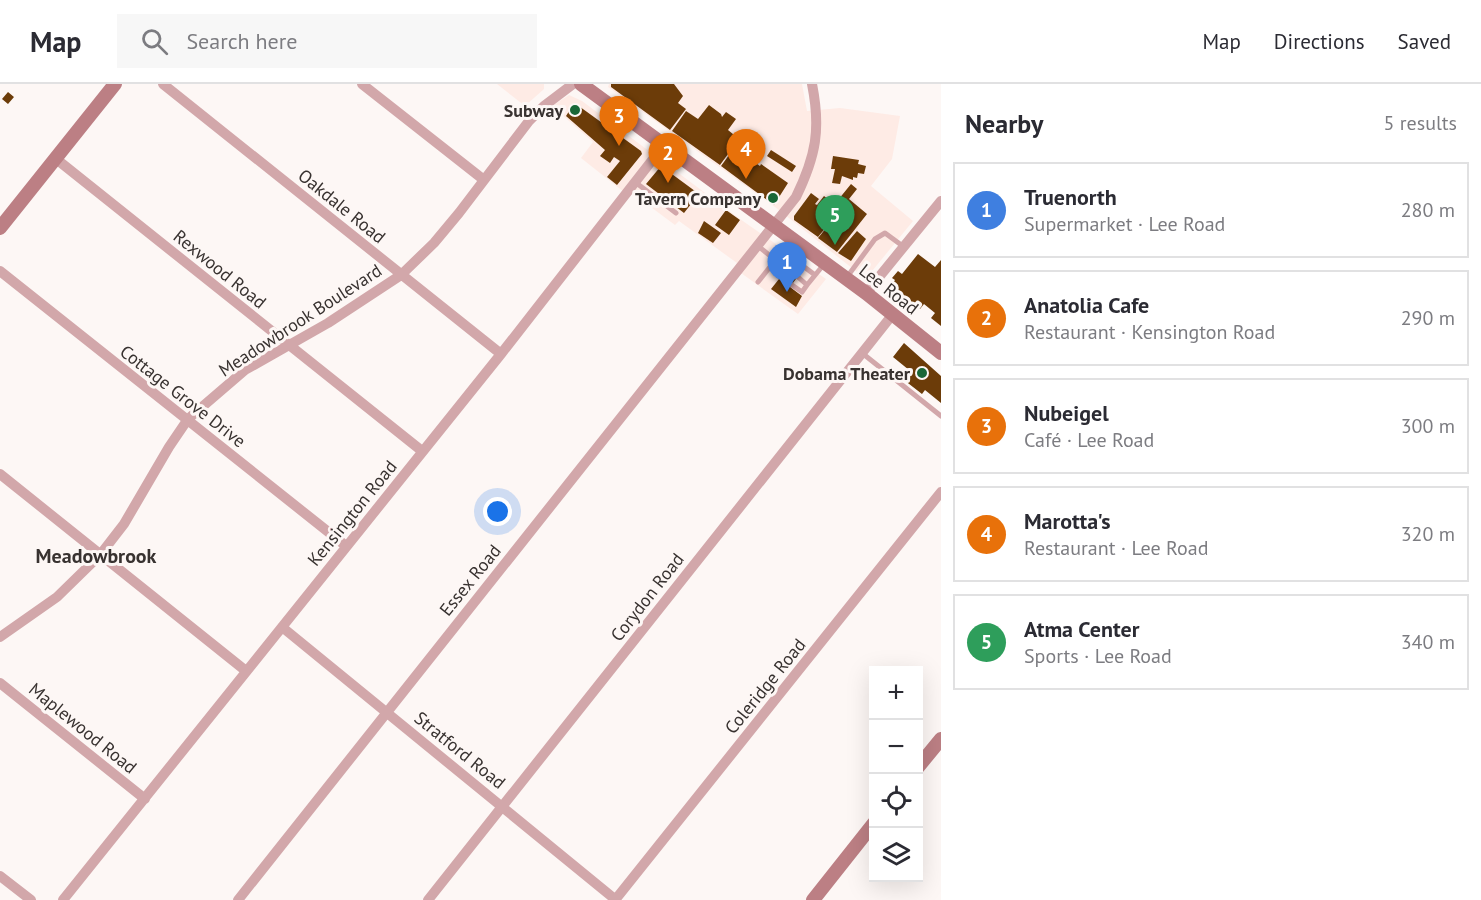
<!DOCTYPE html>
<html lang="en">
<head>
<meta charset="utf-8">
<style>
  body { margin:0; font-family:"PT Sans",sans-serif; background:#f7f7f7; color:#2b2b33 }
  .controls { position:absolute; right:18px; bottom:18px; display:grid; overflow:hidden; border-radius:0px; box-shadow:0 6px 24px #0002 }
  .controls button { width:54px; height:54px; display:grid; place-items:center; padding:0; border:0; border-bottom:2px solid #e1e1e2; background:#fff; color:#2b2b33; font:30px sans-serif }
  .you { position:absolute; left:498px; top:428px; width:21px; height:21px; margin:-15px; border:4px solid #fff; border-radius:50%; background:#1a73e8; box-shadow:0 0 0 9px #1a73e833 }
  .badge { display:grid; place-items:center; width:39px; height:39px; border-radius:50%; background:#196737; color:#fff; font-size:20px; font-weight:700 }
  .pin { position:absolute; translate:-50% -50px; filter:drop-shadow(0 2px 3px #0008) }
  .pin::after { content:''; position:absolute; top:32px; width:21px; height:18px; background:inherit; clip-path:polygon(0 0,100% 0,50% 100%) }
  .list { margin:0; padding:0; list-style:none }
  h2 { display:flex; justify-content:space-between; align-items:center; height:78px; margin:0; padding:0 24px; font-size:26px }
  h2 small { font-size:20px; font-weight:400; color:#7c7c81 }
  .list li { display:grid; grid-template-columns:39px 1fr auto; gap:18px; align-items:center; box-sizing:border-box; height:96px; margin:0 12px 12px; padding:0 12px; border:2px solid #e1e1e2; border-radius:0px }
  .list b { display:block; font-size:22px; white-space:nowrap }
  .list p { margin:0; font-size:20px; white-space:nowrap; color:#7c7c81 }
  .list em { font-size:20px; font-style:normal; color:#7c7c81 }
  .icon { flex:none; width:33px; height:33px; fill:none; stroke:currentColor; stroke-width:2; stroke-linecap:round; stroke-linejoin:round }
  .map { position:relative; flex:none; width:941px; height:816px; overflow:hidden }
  header { display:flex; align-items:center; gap:36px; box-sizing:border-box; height:84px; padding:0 30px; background:#fff; border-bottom:2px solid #e1e1e2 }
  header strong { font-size:28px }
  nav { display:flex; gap:33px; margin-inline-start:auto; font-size:21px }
  .search { width:420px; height:54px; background:#f7f7f7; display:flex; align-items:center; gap:15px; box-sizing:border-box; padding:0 21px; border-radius:0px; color:#7c7c81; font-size:22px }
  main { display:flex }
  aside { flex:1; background:#fff }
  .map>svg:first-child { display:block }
  .built { fill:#feebe5 }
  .building { fill:#6c3c09 }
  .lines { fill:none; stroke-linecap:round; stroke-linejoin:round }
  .lane { stroke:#d2a7aa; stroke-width:5 }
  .street { stroke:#d2a7aa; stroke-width:10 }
  .secondary { stroke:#bc7f84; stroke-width:14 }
  .poi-dot { fill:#196737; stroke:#fdf7f5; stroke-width:2 }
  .labels { text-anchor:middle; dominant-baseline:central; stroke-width:6; stroke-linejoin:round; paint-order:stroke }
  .poi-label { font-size:18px; font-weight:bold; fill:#383230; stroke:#fdf7f5; text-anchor:end }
  .street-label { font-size:18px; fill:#383230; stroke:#fdf7f5 }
  .neighbourhood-label { font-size:20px; font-weight:bold; fill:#383230; stroke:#fdf7f5 }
</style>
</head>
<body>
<header>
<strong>Map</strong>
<div class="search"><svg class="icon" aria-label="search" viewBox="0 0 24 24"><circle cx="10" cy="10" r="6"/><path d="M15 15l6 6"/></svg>Search here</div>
<nav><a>Map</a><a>Directions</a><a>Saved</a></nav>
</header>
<main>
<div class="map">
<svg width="941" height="816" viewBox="0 0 941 816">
  <rect width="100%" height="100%" fill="#fdf7f5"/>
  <path class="built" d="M497,0H544V5L525,22Z
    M609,0H802L807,27L840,24L900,32L892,75L871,102L913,137L868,192H862L775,123L608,3Z
    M569,11L582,17L740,135L826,195L798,230L734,184L737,179L679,137L675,141L632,109L629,112L581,74L593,58L552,22Z"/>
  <path class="building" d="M611,0H674L683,12L678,19L686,25L670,46L611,3Z
    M8,8L14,13L8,20L2,15Z
    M576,20L641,67L642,70L617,101L607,93L620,77L614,73L610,79L600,72L605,66L566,32L573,21Z
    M709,21L721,30L722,33L726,28L736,35L728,46L739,55L720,81L672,47L686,27L698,35Z
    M743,52L756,61L753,65L763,72L757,80L760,82L761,80L788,99L774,121L721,82Z
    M771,66L796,82L792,88L767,72Z
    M833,72L859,76L858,80L866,82L864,90L858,89L857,94L853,93V96L842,92L840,100L832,99L835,85H831Z
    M661,82L699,110L684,129L646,100Z
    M851,100L857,105L849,115L867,130L837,168L818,154L841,126L834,121Z
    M811,109L819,115L815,120L817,121L824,112L829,116L824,123L835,132L818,153L794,136V132Z
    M726,126L740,136L729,151L715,141Z
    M704,137L721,149L713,159L698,149Z
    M857,147L866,155L851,177L838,169Z
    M918,170L935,183L941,176V242L931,234L935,229L924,220L920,225L891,202L895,196L892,194L898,187L902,190Z
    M790,174L804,184L790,203L802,212L796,223L771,205L779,195L776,193Z
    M904,259L941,292V319L925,306L922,310L904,296L908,291L906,289L909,286L893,273Z"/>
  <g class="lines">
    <path class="lane" d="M635,98L676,129
      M758,162L784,183
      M783,167L815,191
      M770,183L778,190
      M798,193L807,201L825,179
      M847,193L875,155L885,149L904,163
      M758,198L792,155
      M792,201L802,208L807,201
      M862,269L941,332"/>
    <path class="street" d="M163,0L501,270
      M362,0L484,96
      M55,74L422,367
      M0,187L346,462
      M866,209L941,117
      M0,390L246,587
      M282,543L616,816
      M0,553L57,513L100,471L124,440L169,363L188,335L245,286L328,239L401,191L434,159L459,129L529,37L544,22L573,0
      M0,599L145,715
      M0,792L31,816
      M63,816L501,270L664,61
      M238,816L796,113C816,72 821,45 812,0
      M428,816L893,230
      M615,816L941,408"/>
    <path class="secondary" d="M581,0L866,209L941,269
      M0,144L115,0
      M918,683L941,655
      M813,816L874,739"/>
  </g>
  <g class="poi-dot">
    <circle cx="575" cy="26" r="6"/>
    <circle cx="773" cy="114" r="6"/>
    <circle cx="922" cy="289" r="6"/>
  </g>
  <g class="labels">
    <g class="poi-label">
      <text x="563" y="26">Subway</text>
      <text x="761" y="114">Tavern Company</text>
      <text x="910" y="289">Dobama Theater</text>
    </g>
    <g class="street-label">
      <text transform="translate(342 122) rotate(39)">Oakdale Road</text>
      <text transform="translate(220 185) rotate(39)">Rexwood Road</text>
      <text transform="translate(889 205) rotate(38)">Lee Road</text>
      <text transform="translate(300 236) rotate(-33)">Meadowbrook Boulevard</text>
      <text transform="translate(183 312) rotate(38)">Cottage Grove Drive</text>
      <text transform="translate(352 429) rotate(-51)">Kensington Road</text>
      <text transform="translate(470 496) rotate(-51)">Essex Road</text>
      <text transform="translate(647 513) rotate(-52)">Corydon Road</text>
      <text transform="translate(765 602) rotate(-51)">Coleridge Road</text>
      <text transform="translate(83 644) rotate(39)">Maplewood Road</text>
      <text transform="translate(460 666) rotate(39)">Stratford Road</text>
    </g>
    <g class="neighbourhood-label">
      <text x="96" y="472">Meadowbrook</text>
    </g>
  </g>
</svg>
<div class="controls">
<button>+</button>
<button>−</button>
<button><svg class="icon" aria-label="locate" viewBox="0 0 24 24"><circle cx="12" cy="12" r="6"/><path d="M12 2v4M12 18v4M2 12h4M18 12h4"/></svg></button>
<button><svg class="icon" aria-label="layers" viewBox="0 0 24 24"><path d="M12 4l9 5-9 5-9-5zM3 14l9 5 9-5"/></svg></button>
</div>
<div class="you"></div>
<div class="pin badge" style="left:787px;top:208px;background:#3f7fe0">1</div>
<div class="pin badge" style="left:668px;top:99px;background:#e8710a">2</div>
<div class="pin badge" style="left:619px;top:62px;background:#e8710a">3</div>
<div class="pin badge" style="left:746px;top:95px;background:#e8710a">4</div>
<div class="pin badge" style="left:835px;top:161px;background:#2e9e5b">5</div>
</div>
<aside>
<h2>Nearby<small>5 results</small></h2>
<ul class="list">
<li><span class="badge" style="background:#3f7fe0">1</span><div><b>Truenorth</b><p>Supermarket · Lee Road</p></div><em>280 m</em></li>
<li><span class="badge" style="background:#e8710a">2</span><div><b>Anatolia Cafe</b><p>Restaurant · Kensington Road</p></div><em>290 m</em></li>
<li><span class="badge" style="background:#e8710a">3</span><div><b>Nubeigel</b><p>Café · Lee Road</p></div><em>300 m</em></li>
<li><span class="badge" style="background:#e8710a">4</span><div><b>Marotta's</b><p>Restaurant · Lee Road</p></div><em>320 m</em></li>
<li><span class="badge" style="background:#2e9e5b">5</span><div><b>Atma Center</b><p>Sports · Lee Road</p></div><em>340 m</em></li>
</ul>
</aside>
</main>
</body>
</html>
